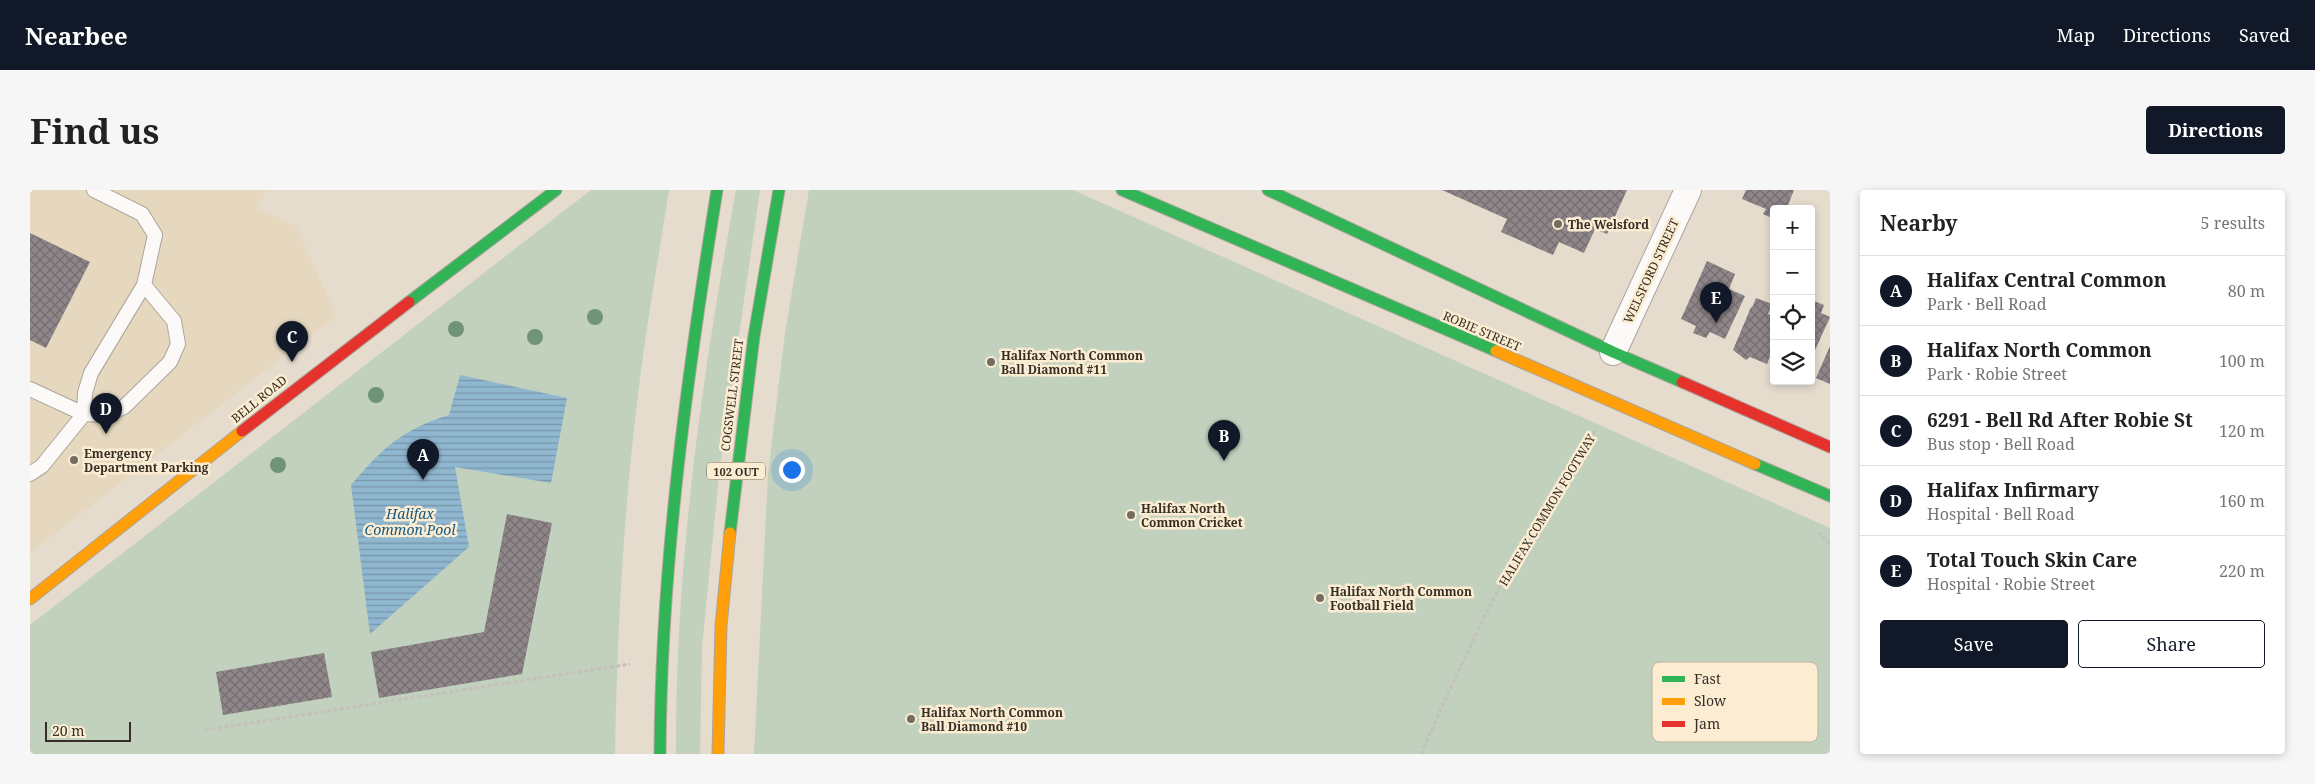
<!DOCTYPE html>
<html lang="en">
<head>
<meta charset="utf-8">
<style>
  body { margin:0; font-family:"Noto Serif",serif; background:#f6f6f6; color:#222 }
  .controls { position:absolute; right:15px; top:15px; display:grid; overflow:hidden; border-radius:5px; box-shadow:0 2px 8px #0003 }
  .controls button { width:45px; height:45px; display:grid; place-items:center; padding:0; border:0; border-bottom:1px solid #e0e0e0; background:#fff; color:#222; font:25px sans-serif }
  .scale { position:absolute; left:15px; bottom:12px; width:86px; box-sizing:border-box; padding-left:5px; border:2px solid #352f25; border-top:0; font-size:14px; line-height:18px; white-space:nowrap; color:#352f25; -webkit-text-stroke:4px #fbecd2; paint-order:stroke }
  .you { position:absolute; left:761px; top:279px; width:18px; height:18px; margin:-12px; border:4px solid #fff; border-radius:50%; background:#1a73e8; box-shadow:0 0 0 8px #1a73e833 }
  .badge { display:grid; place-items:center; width:32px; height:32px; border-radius:50%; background:#111827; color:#fff; font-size:16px; font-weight:700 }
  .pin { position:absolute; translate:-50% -41px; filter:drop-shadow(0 1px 2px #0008) }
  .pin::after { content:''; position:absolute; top:26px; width:18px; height:15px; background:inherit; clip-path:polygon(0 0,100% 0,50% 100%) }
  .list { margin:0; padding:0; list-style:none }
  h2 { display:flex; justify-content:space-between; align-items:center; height:65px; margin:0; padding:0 20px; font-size:21px }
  h2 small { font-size:16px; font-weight:400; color:#767676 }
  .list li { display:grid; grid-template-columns:32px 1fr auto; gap:15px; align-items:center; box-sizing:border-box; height:70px; padding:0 20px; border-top:1px solid #e0e0e0 }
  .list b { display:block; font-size:19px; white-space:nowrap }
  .list p { margin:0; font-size:16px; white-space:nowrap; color:#767676 }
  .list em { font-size:16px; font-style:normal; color:#767676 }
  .actions { display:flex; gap:10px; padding:15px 20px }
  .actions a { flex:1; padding:11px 0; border:1px solid #111827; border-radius:5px; text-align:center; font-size:18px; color:#111827 }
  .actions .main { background:#111827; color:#fff }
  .icon { flex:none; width:28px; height:28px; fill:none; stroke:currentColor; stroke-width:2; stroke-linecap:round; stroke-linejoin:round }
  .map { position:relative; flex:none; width:1800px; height:564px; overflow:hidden; border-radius:5px }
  header { display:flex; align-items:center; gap:30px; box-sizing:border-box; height:70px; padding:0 25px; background:#111827; color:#fff }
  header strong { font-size:24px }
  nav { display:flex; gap:28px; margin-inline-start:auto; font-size:18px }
  .intro { display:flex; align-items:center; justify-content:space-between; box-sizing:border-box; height:120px; padding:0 30px }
  h1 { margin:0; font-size:35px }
  .button { padding:12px 22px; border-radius:5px; background:#111827; color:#fff; font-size:18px; font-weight:700 }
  main { display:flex; gap:30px; padding:0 30px }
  aside { flex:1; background:#fff; border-radius:5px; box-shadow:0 2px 8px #0003 }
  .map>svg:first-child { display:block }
  .built { fill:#e6d8bf }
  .green { fill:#c1d1bd }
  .water { fill:url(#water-rules) }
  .building { fill:url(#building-cross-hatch) }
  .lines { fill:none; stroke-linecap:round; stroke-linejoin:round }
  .lane-casing { stroke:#aca59a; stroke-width:16 }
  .street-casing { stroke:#aca59a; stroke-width:28 }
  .fast-casing { stroke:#aca59a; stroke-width:13 }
  .slow-casing { stroke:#aca59a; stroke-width:13 }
  .jam-casing { stroke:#aca59a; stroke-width:13 }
  .path { stroke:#c4c0bb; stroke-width:3; stroke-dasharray:4 2.5; stroke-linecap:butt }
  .lane { stroke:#fbfaf8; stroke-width:14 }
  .street { stroke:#fbfaf8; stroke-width:26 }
  .fast { stroke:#30b455; stroke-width:11 }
  .slow { stroke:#ff9f0a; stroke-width:11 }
  .jam { stroke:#e5322d; stroke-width:11 }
  .tree { fill:#6f9479 }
  .poi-dot { fill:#736c60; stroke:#fbecd2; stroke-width:2 }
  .labels { text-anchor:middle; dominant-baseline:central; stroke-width:5; stroke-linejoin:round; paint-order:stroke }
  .shield { fill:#fbecd2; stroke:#706859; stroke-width:1 }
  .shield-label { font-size:11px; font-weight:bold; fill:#352f25 }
  .poi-label { font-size:12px; font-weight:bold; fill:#352f25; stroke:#fbecd2; text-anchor:start }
  .street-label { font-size:12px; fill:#352f25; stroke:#fbecd2 }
  .water-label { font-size:14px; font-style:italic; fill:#125882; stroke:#fbecd2 }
  .key { fill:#fbecd2; stroke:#c0b39e; stroke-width:1 }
  .key-label { font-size:14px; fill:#352f25 }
</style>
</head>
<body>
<header>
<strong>Nearbee</strong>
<nav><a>Map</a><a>Directions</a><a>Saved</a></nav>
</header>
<div class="intro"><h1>Find us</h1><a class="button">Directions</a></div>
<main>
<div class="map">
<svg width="1800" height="564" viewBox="0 0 1800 564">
  <defs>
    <pattern id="water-rules" width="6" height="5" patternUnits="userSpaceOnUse" patternTransform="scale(1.25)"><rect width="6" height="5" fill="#90b7d0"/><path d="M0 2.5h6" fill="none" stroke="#7695a9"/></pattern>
    <pattern id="building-cross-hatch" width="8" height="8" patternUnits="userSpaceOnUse" patternTransform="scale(1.25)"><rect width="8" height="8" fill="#8e8689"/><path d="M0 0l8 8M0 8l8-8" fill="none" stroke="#756e70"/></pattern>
  </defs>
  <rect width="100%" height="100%" fill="#e5dcce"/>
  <path class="built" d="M0,0H236L228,18L267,37L306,126L0,363Z"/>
  <path class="green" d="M561,0H639C628,71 615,142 607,213C593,329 587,447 585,564H0V435Z
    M706,0H730L690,276L672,457L670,564H646C645,375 672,186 706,0Z
    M779,0H1043L1800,338V564H724L738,284L755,143Z"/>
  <path class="water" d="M430,185L537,208L521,293L425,277L439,357L340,444L321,295C353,258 371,240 419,225Z"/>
  <path class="building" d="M1412,0H1597L1577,44L1565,39L1554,63L1529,52L1523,65L1471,42L1477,29Z
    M1716,0H1764L1758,15L1764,17L1744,19V29L1733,24L1736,19L1712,9Z
    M0,43L60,72L16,158L0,150Z
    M1677,71L1705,84L1699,99L1715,106L1695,149L1680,142L1676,148L1663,143L1666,136L1651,129Z
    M1726,108L1742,114L1738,124L1744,126V156L1737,174L1720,167L1716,170L1703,160L1721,117L1722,118Z
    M1784,111L1794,115L1791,123L1800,127L1781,169V116Z
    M1800,156V194L1786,188Z
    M477,324L522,333L492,484L349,508L341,462L454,442Z
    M294,463L302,507L193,525L186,482Z"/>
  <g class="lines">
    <defs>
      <path id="lane" d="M0,199L54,224L75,225L94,217L140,172L148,154L144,131L114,95
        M0,284L12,276L54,224L55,203L61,183L114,95L125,45L112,24L64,0"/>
      <path id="street" d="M1583,162L1658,0"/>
      <path id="fast" d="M1092,0L1466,161
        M1238,0L1583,162L1652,192
        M379,112L526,0
        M1725,274L1800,306
        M700,343L724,146L749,0
        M630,564C631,375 657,186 687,0"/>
      <path id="slow" d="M1466,161L1725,274
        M0,409L212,241
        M688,564L691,436L700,343"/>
      <path id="jam" d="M1652,192L1800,257
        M212,241L379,112"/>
    </defs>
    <use href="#lane" class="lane-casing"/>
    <use href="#street" class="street-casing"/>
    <use href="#fast" class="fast-casing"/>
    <use href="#slow" class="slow-casing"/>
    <use href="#jam" class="jam-casing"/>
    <path class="path" d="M1788,342L1800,354
      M175,540L600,474
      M1391,564C1422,494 1453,425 1491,358C1514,317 1543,280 1566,239"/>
    <use href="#lane" class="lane"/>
    <use href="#street" class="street"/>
    <use href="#fast" class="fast"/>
    <use href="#slow" class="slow"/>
    <use href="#jam" class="jam"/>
  </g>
  <g class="tree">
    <circle cx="565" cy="127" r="8"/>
    <circle cx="426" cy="139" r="8"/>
    <circle cx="505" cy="147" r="8"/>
    <circle cx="346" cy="205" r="8"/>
    <circle cx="248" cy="275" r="8"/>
  </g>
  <g class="poi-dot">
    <circle cx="1528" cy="34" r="5"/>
    <circle cx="961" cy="172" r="5"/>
    <circle cx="44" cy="270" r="5"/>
    <circle cx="1101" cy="325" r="5"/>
    <circle cx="1290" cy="408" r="5"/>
    <circle cx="881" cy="529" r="5"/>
  </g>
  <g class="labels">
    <rect class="shield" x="677" y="272.5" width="58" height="17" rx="4"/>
    <g class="shield-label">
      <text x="706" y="281">102 OUT</text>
    </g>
    <g class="poi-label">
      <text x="1538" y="34">The Welsford</text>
      <text x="971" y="165">Halifax North Common<tspan x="971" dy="14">Ball Diamond #11</tspan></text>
      <text x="54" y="263">Emergency<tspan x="54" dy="14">Department Parking</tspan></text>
      <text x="1111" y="318">Halifax North<tspan x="1111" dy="14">Common Cricket</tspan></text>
      <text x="1300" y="401">Halifax North Common<tspan x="1300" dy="14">Football Field</tspan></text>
      <text x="891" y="522">Halifax North Common<tspan x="891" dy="14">Ball Diamond #10</tspan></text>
    </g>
    <g class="street-label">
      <text transform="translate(1621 81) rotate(-65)">WELSFORD STREET</text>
      <text transform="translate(1452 141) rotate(23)">ROBIE STREET</text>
      <text transform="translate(702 205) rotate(-83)">COGSWELL STREET</text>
      <text transform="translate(229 209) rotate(-39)">BELL ROAD</text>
      <text transform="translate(1517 320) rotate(-59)">HALIFAX COMMON FOOTWAY</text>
    </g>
    <g class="water-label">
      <text x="380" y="323">Halifax<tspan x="380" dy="16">Common Pool</tspan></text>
    </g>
  </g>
  <rect x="1622" y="472" width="166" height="80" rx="8" class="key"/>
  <rect x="1632" y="486" width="23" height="6" fill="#30b455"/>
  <rect x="1632" y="508" width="23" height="7" fill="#ff9f0a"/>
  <rect x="1632" y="531" width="23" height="6" fill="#e5322d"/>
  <g class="key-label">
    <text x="1664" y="494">Fast</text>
    <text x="1664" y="516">Slow</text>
    <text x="1664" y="539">Jam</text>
  </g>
</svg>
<div class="controls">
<button>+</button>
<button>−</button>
<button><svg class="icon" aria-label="locate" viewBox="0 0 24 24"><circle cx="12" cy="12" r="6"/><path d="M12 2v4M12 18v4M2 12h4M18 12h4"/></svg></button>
<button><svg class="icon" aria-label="layers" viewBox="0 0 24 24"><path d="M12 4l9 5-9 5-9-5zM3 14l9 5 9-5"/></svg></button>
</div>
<div class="scale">20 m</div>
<div class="you"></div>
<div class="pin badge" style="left:393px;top:290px">A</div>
<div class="pin badge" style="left:1194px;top:271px">B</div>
<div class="pin badge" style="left:262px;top:172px">C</div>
<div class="pin badge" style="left:76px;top:244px">D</div>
<div class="pin badge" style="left:1686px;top:133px">E</div>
</div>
<aside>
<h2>Nearby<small>5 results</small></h2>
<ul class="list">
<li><span class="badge">A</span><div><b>Halifax Central Common</b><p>Park · Bell Road</p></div><em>80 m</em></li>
<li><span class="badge">B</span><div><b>Halifax North Common</b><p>Park · Robie Street</p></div><em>100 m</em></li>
<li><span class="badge">C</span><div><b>6291 - Bell Rd After Robie St</b><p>Bus stop · Bell Road</p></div><em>120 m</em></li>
<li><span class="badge">D</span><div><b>Halifax Infirmary</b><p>Hospital · Bell Road</p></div><em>160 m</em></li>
<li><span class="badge">E</span><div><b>Total Touch Skin Care</b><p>Hospital · Robie Street</p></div><em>220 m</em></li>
</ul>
<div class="actions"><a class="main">Save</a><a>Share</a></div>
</aside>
</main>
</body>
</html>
